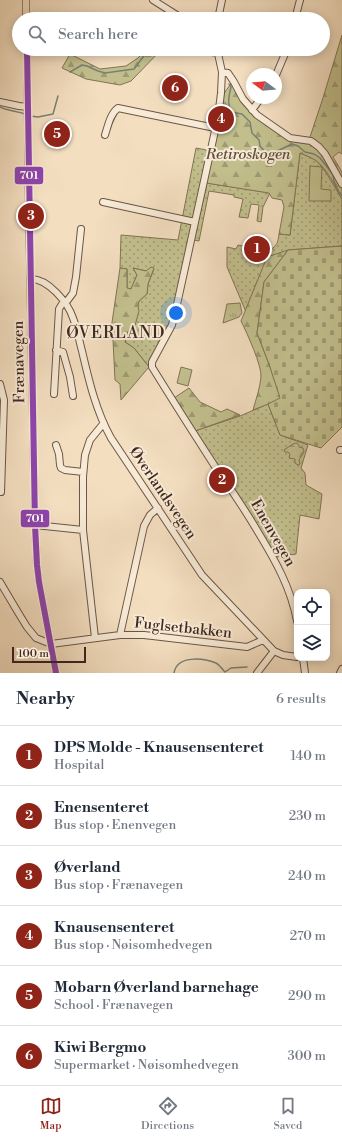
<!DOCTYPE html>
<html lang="en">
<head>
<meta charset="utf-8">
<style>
  body { margin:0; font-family:"Libre Bodoni",serif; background:#f2f2f3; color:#1f2937 }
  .controls { position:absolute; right:12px; bottom:12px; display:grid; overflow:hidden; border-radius:8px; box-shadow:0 2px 10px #0003 }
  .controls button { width:36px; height:36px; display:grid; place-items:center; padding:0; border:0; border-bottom:1px solid #e0e1e3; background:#fff; color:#1f2937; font:20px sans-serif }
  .compass { position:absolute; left:246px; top:68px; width:36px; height:36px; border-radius:50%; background:#fff; box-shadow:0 2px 10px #0003; rotate:286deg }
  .scale { position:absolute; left:12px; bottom:10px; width:74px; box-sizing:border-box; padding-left:4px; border:2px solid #40281e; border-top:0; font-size:11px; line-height:14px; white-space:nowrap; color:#40281e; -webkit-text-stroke:3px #f7ead6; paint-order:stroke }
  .you { position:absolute; left:176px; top:313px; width:14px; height:14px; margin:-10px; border:3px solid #fff; border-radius:50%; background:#1a73e8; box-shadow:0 0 0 6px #1a73e833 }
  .badge { display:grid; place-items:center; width:26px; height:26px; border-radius:50%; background:#8f2418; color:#fff; font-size:13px; font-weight:700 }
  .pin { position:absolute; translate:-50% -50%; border:2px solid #fff; box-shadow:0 1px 4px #0006 }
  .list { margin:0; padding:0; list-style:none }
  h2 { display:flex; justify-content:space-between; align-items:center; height:52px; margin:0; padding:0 16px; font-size:17px }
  h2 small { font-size:13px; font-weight:400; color:#747a83 }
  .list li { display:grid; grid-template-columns:26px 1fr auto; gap:12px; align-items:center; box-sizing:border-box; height:60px; padding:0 16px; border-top:1px solid #e0e1e3 }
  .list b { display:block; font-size:15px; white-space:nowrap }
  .list p { margin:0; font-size:13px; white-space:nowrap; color:#747a83 }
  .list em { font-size:13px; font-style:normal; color:#747a83 }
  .icon { flex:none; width:22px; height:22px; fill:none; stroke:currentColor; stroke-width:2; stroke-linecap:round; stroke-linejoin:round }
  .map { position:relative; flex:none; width:342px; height:673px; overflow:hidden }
  .search { position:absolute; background:#fff; box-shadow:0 2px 10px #0003; left:12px; right:12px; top:12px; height:44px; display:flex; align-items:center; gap:10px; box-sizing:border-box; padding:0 14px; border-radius:22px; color:#747a83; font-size:15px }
  .sheet { height:412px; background:#fff }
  nav { display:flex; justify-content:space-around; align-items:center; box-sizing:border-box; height:56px; border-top:1px solid #e0e1e3; background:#fff; font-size:11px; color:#747a83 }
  nav a { display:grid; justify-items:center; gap:2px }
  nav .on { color:#8f2418 }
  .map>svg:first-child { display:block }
  .grass { fill:url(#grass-dots); stroke:#817456 }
  .forest { fill:url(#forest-firs); stroke:#817456 }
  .cemetery { fill:url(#cemetery-stones); stroke:#817456 }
  .park { fill:url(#park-tufts); stroke:#817456 }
  .pitch { fill:#c2bf8d; stroke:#817456 }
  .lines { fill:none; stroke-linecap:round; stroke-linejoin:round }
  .stream { stroke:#778175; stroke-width:1.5 }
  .minor-casing { stroke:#6d5646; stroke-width:8 }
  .major-casing { stroke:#40281e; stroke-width:8 }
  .minor { stroke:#f7ead6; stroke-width:6 }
  .major { stroke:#f3dec0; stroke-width:7 }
  .bus-1-casing { stroke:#f7ead6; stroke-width:9 }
  .bus-1 { stroke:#8e44ad; stroke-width:6 }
  .labels { text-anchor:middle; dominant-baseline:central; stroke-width:4; stroke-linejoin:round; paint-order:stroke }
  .park-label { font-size:15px; font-style:italic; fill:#604e3a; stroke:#f7ead6 }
  .street-label { font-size:15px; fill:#40281e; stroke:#f7ead6 }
  .neighbourhood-label { font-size:16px; letter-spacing:1px; fill:#40281e; stroke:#f7ead6 }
  .line-badge { stroke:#f7ead6; stroke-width:1.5 }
  .badge-label { font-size:11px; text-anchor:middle; font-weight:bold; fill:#fff }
</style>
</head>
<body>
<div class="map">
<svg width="342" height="673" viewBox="0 0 342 673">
  <defs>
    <pattern id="grass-dots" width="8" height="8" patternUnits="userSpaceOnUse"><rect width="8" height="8" fill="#c2bf8d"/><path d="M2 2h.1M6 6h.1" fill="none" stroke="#9f9b73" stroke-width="1.8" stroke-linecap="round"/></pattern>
    <pattern id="forest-firs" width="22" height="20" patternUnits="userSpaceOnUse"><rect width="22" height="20" fill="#c2bf8d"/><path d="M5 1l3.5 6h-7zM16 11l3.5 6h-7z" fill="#9f9b73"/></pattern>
    <pattern id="cemetery-stones" width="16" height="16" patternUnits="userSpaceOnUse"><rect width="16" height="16" fill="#c2bf8d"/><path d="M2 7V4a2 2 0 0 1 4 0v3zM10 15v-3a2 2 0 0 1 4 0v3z" fill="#9f9b73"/></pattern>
    <pattern id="park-tufts" width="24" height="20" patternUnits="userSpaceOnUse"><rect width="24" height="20" fill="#c2bf8d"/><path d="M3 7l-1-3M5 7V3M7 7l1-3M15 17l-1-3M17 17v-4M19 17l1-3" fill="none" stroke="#9f9b73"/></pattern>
  </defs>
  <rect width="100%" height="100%" fill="#f3dec0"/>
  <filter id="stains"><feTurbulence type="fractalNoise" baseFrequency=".005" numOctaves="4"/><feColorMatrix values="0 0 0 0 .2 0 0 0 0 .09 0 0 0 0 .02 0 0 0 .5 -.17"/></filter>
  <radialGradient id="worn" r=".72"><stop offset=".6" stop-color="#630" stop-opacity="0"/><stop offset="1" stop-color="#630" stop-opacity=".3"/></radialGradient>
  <path class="grass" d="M196,148L212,151L180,301L149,367L134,348L125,342L128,331L139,301L147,294L148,284L154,269L146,271L133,268L137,275L131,289L127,288V269L120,268L121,235L178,240Z
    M300,153L314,159L318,162L325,171L342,199V246L288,250L257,281L246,312L227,267V247L236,249L238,245L251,248L252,243L259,245L258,248L270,250C277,246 278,242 279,234L290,235Z
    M207,183L270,193L263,207L261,222L257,221L259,205L251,204L248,218L239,217L243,199L234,197V195L209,191L199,241L194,240Z
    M268,404L280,435L308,445L301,468L305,473L306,485L322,494L319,519L300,515L296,554L277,557L195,431L240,416Z"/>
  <path class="forest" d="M342,35V154L339,152L333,157L342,172V199C335,186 327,168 315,160C310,157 305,155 300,153L290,235L279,234L284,207L282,200L272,198L269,193L206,183L223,95L232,82L241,100L289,140L308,143L323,98Z
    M147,49H162L131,81L120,85L86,79L62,68L70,54L100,69L126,66L138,58Z
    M288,250L264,282L257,333L269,364L281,399L253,410C256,399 260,388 261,377C262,366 247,333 241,321L267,257Z
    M151,267L154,268L148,284L147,294L139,301L138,306L139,311L134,329L128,331L125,342L134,348L149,367L121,400L120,384L115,380L113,340L110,336L120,268L127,269V288L131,289L137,275L133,268L146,271Z
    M189,388L200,402L221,412L227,409L240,415L195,431L174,398Z
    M296,443L299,445V447L303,448L304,452L299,460L300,464L298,465L295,463V459L289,458L290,454L288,452H285L284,450L293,444Z"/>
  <path class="cemetery" d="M342,246V427L321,448L280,435L268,404L280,398L269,364L257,333L264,282L288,250Z"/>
  <path class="park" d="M240,303L242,313L239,317L223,323L227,304Z"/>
  <path class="pitch" d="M310,166L322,167L321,189L331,190V201H309Z
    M181,367L192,370L188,386L177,383Z"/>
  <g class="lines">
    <path class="stream" d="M209,49L213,56
      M70,72L82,65L87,66L98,71L105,73L134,69L149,49
      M229,84L231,87C229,96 227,103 231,112L242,114L250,122L252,133L259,140L260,146L266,153H273L292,144L298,146L305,152L314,154L320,158L328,168L333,175L334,182L339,192L342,195
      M0,107C8,111 16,111 25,114
      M30,116L38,117L53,114L58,96
      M174,673C177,655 203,658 216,663C220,665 222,669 225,672L231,668L247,667"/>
    <defs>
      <path id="minor" d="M153,0L183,19
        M218,19L222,0
        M295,19L300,0
        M217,49L222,72L221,93L218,117L178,300L172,325L152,362V367C173,401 194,434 216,468C231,489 245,510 258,532C275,560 291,588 297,621
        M222,72L228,73L234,82L243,99L257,115L290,138L311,141L319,147L325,154L342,184
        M276,75L287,49
        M0,102L19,106L28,107
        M252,110L261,98
        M105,135C108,126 110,114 118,108L215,128
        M103,202L195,222
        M30,279C48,278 68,303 73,318C77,328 79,340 82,351C89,381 96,411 111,438L202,575L274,651L283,655L297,657
        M56,350L63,352L70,377L73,396
        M0,384L4,400L1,492
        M54,394L59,309L62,304L67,301L73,293L76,277L81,229
        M56,445L59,454L60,465L61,468L65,470L83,472
        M340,450H342
        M35,525L83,530
        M0,582L19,614L27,627L36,638L51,644L120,635H144L247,647L263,640
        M120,635L144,526L150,515L158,508
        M95,638L83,530V477L85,455L90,440L103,424
        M303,658L305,673
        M257,673L274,651
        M340,673L342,669"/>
      <path id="major" d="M26,0V19
        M27,49L29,206L35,525L37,565L39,582L56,673"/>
    </defs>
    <use href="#minor" class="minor-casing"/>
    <use href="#major" class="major-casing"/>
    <use href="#minor" class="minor"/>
    <use href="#major" class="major"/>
    <defs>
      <path id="bus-1" d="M27,49L35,525L37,565L39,582L56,673"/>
    </defs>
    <use href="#bus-1" class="bus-1-casing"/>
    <use href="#bus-1" class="bus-1"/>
  </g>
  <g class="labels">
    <g class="park-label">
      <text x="248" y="154">Retiroskogen</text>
    </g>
    <g class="street-label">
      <text transform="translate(19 362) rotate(-91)">Frænavegen</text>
      <text transform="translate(163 493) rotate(56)">Øverlandsvegen</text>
      <text transform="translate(273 533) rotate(60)">Enenvegen</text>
      <text transform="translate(183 628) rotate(6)">Fuglsetbakken</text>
    </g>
    <g class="neighbourhood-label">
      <text x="116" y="333">ØVERLAND</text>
    </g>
  </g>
  <g class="line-badge">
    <rect x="14" y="166" width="30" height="19" rx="4" fill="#8e44ad"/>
    <rect x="20" y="509" width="30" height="19" rx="4" fill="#8e44ad"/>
  </g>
  <g class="badge-label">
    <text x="29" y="179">701</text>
    <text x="35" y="522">701</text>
  </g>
  <rect width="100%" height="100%" filter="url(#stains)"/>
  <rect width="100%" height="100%" fill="url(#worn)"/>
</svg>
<div class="controls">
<button><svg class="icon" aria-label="locate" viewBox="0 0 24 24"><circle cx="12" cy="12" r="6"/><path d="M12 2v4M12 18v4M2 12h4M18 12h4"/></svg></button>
<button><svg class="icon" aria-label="layers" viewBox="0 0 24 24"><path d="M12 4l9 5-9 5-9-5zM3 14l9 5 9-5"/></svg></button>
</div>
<svg class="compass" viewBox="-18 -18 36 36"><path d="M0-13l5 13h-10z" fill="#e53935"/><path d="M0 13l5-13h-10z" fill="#747a83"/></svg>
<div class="scale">100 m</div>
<div class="you"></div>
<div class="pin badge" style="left:257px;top:249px">1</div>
<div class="pin badge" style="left:222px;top:480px">2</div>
<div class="pin badge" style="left:31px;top:216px">3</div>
<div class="pin badge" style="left:221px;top:119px">4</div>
<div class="pin badge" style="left:57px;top:134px">5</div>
<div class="pin badge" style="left:175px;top:88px">6</div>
<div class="search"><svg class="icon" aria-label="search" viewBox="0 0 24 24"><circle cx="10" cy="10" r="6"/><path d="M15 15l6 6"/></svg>Search here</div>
</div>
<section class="sheet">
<h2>Nearby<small>6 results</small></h2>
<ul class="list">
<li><span class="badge">1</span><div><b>DPS Molde - Knausensenteret</b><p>Hospital</p></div><em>140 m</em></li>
<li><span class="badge">2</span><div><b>Enensenteret</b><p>Bus stop · Enenvegen</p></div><em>230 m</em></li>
<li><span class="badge">3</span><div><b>Øverland</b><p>Bus stop · Frænavegen</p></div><em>240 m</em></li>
<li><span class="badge">4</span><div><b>Knausensenteret</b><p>Bus stop · Nøisomhedvegen</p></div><em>270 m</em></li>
<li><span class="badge">5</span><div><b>Mobarn Øverland barnehage</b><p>School · Frænavegen</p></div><em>290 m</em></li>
<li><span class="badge">6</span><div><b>Kiwi Bergmo</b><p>Supermarket · Nøisomhedvegen</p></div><em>300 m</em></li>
</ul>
</section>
<nav>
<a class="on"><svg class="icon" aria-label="map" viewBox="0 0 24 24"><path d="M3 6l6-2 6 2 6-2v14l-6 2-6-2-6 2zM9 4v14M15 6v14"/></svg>Map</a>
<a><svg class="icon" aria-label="directions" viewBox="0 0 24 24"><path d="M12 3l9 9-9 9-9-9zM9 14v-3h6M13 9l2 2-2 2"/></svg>Directions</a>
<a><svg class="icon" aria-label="saved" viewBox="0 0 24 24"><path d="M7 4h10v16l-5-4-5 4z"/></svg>Saved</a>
</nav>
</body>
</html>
